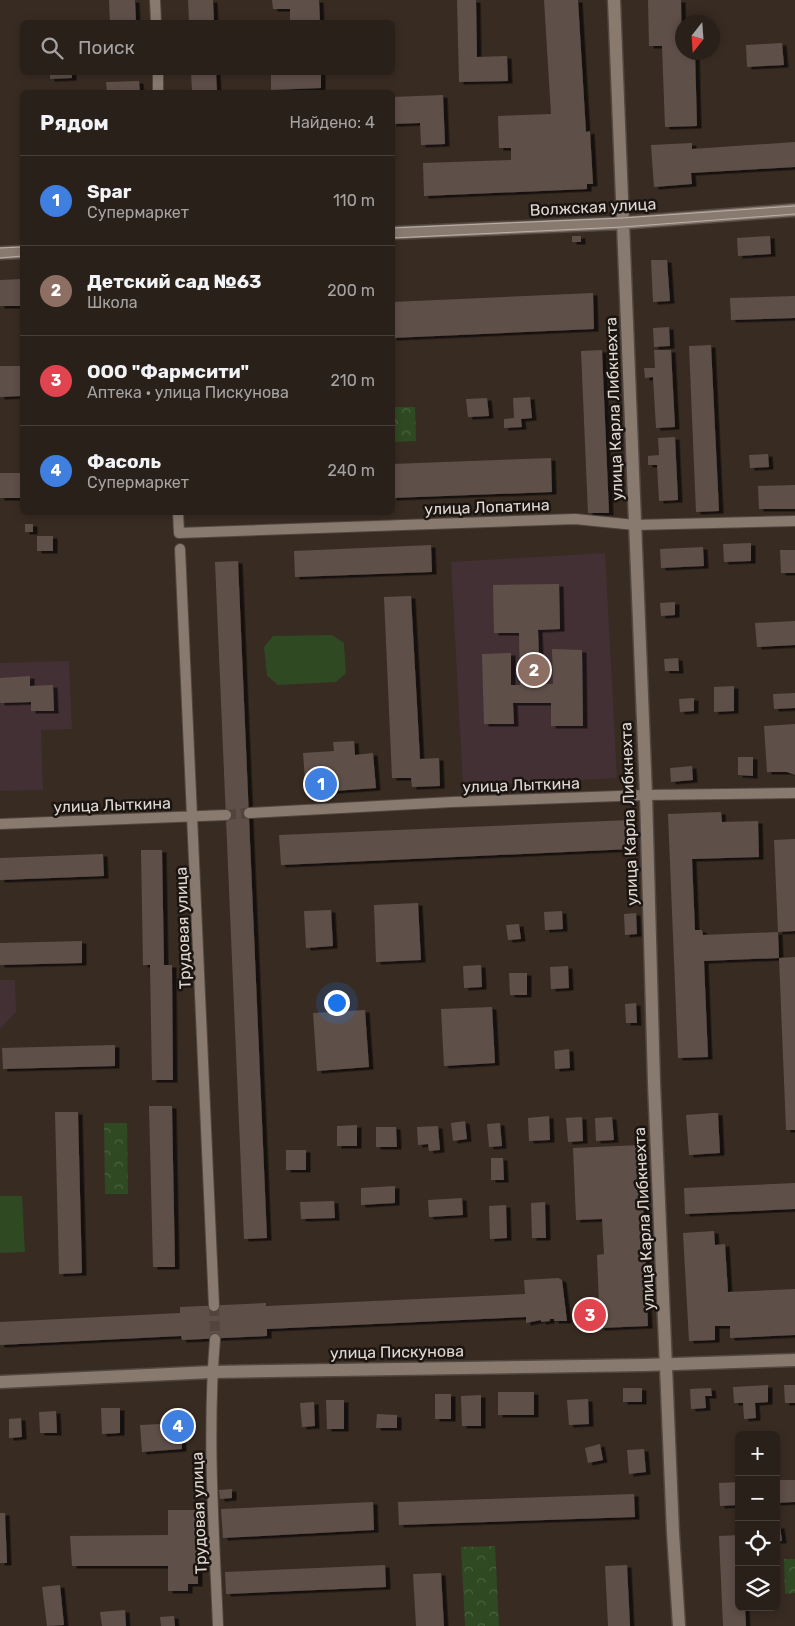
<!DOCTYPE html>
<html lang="ru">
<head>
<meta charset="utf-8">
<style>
  body { margin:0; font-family:Rubik,sans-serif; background:#322823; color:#f1f3f6 }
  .controls { position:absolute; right:15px; bottom:15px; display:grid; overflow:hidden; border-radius:8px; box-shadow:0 2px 8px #0003 }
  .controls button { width:45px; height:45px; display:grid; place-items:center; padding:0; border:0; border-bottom:1px solid #463e39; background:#2a201a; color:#f1f3f6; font:25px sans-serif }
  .compass { position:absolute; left:675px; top:15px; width:45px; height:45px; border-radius:50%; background:#2a201a; box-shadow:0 2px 8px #0003; rotate:197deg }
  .you { position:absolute; left:336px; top:1002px; width:18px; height:18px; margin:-12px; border:4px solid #fff; border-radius:50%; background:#1a73e8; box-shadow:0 0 0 8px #1a73e833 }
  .badge { display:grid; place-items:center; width:32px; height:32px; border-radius:50%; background:#deb133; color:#fff; font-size:16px; font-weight:700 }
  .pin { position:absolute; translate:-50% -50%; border:2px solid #fff; box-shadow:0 1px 5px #0006 }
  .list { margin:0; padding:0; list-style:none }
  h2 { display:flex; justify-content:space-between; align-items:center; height:65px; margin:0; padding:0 20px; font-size:21px }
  h2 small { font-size:16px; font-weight:400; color:#a5a3a2 }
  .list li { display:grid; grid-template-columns:32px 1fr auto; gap:15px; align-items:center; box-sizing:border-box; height:90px; padding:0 20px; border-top:1px solid #463e39 }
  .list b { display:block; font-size:19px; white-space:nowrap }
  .list p { margin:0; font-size:16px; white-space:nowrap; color:#a5a3a2 }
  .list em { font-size:16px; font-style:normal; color:#a5a3a2 }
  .icon { flex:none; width:28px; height:28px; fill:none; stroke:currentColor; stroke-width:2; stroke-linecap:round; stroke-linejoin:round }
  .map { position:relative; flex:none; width:795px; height:1626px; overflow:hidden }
  .search { position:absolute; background:#2a201a; box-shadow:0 2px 8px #0003; left:20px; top:20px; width:375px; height:55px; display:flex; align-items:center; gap:12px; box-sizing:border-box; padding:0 18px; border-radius:8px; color:#a5a3a2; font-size:19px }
  .panel { position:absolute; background:#2a201a; box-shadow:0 2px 8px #0003; left:20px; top:90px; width:375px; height:425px; border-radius:8px }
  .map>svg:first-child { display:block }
  .education { fill:#433035 }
  .forest { fill:url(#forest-crowns) }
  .pitch { fill:#2f4922 }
  .building { fill:#5f4f48; filter:url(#shadow) }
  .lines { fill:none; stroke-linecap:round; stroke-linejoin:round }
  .minor-tunnel { stroke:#51453c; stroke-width:10; stroke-dasharray:10 5; stroke-linecap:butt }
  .minor-casing { stroke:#51473f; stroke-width:12 }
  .tertiary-casing { stroke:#51473f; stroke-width:15 }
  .secondary-casing { stroke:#51473f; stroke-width:15 }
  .minor { stroke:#897a70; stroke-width:10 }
  .tertiary { stroke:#897a70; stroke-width:12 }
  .secondary { stroke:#897a70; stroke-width:12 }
  .tram { stroke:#bab0a9; stroke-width:1 }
  .labels { text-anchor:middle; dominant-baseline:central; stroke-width:5; stroke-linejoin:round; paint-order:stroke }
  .street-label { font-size:16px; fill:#e1d8d2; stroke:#1b1511 }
</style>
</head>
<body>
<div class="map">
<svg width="795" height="1626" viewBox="0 0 795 1626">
  <defs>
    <pattern id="forest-crowns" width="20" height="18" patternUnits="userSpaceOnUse" patternTransform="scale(1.25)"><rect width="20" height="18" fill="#2f4922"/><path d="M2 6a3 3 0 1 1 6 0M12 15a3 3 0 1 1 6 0" fill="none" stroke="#4d6241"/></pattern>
    <filter id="shadow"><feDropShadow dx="4.5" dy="2.5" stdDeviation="0" flood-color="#0009"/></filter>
  </defs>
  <rect width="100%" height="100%" fill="#382b22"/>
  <path class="education" d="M605,553L617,778L463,786L451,562Z
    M69,661L72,729L41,730L43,790L0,791V663Z
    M0,980H15L16,1012L0,1029Z"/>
  <path class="forest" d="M393,407H415L416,441L393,442Z
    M104,1123H127L128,1194H105Z
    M495,1546L499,1626H465L461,1547Z
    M784,1559H795V1593L785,1594Z"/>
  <path class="pitch" d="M332,635L344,643L346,673L336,682L278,685L267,676L264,647L273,636Z
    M0,1196H22L25,1252L0,1253Z"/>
  <path class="building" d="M109,0H135L136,22H110Z
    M188,0H213L214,22H189Z
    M272,0H319L320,22H290V9H273Z
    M457,0H476L477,57L507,56L508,81L459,82Z
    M544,0H578L586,132L590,131L593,184H587V189L424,196L423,163L511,160V148H499L498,116L551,114Z
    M648,0H681L682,52H695L697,126L665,127L662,46H649Z
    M782,43L784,65L747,67L746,45Z
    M50,72H72V78L50,79Z
    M191,72H216L217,92H192Z
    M271,72H321V88L271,90Z
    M139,81L140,92H107L106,82Z
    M443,95L445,144L421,145L420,123L392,124V97Z
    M795,142V167L691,173L692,184L654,187L651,145L692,143V149Z
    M572,236H581V242H572Z
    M770,236L771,254L738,256L737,238Z
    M651,260H667L670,301L653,302Z
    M22,279V306H0V280Z
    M593,293L594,329L392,338V302Z
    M795,296V318L731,320L730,298Z
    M669,327L670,346L654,347L653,328Z
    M711,345L719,511L696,512L689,346Z
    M602,350L609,513H588L581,351Z
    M654,350H671L675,427L656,428L653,377L645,378L644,368H655Z
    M0,366H22V396L0,397Z
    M530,397L532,418L521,419L522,427L504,428V419L514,418L513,398Z
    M487,398L489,416L468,417L466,399Z
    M675,437L678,500L659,501L657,465H648V456L659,455L658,438Z
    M768,454L769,467L750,468L749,455Z
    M551,458L552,492L392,498V464Z
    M0,473H22V498H0Z
    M795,485V509H759L758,486Z
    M25,524H33V532H25Z
    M37,536H53V551H37Z
    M751,543V561L724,562L723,544Z
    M431,545L432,572L295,577L294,551Z
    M703,547L704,566L661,568L660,549Z
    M780,550H795V573H781Z
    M238,561L267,1238L244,1239L215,562Z
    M559,584L560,629L538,630L540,684H553L552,649L582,650L583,726H551V703H513L514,724H484L482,654L511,653V685H520L519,633H494L493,585Z
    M411,596L420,759L439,758L440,786L412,787L411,778H392L384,597Z
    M675,602V615L661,616L660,603Z
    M795,621V645L757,647L755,623Z
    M678,658L679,671H665L664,659Z
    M30,676V686L53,685L54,711H31V702L0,703V678Z
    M734,686V711L714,712V687Z
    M795,693V708L774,709L773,694Z
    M694,698V711L680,712L679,699Z
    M795,724V775L787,772H767L764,726Z
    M354,741L355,755L373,753L376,788L306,793L303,753L334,751L333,742Z
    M738,757H753V776L738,775Z
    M692,766L693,780L671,782L670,768Z
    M721,812L722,822L758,821L759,857L692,859L695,930H702L703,935L778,932L779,958L704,961L708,1057L678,1058L668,814Z
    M630,820L631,849L281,865L279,835Z
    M795,839V931L778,932L774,840Z
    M141,850H162L164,965H172L173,1080H152L150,965H143Z
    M103,854L104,876L0,880V858Z
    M418,903L421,960L376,962L374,905Z
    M331,910L333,946L306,948L304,911Z
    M562,911L563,929L545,930L544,912Z
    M636,913L637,934L625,935L624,914Z
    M519,924L521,939L508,940L506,925Z
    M82,941V963L0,965V943Z
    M795,957V1130H786L779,958Z
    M481,965L482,987L464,988L463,966Z
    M568,966L569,988L551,989L550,967Z
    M509,973H527V995H510Z
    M636,1003L637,1023H626L625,1004Z
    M492,1007L495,1063L444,1066L441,1009Z
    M365,1010L369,1067L317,1071L313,1013Z
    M115,1045V1066L3,1069L2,1048Z
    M569,1049L570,1068L555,1069L554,1051Z
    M149,1106H172L175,1267H153Z
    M55,1112H78L82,1273L59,1274Z
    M713,1113H718L720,1153L689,1155L686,1115Z
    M549,1116L550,1140L529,1141L528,1118Z
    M582,1117L583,1141L568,1142L566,1118Z
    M612,1117L614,1140L596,1141L595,1118Z
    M465,1121L467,1139L453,1141L451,1123Z
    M500,1123L502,1146L489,1147L487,1124Z
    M357,1125V1146H337V1126Z
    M438,1126L440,1150L429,1151L428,1144L418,1145L417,1127Z
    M376,1127H396L397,1147H376Z
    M641,1145L648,1326L600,1328L597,1255L604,1254L602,1219L576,1220L573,1148Z
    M286,1150H306V1170H286Z
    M491,1158H503L504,1180H491Z
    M795,1183V1209L685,1214L684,1188Z
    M395,1186V1203L361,1205V1188Z
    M462,1198L463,1215L429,1217L428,1200Z
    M334,1201L335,1218L301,1219L300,1202Z
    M545,1202L546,1238H532L531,1203Z
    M506,1205L507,1238L490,1239L489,1206Z
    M714,1231L715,1245L725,1244L728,1292L795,1289V1335L730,1338V1326H715V1340L689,1341L683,1233Z
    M558,1278L562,1280L567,1321H554V1319H550V1321L541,1322V1320L526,1323V1317L267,1329V1336L182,1340L181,1336L0,1345V1322L180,1313V1307L266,1303V1306L525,1294L524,1280Z
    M768,1385V1402L755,1403L756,1418L744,1419L743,1403H734L733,1387Z
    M784,1385H795V1403H785Z
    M623,1388H642V1402H623Z
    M711,1388L712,1396H705L706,1408L691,1409L690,1389Z
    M498,1392H534V1415H498Z
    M435,1394H451V1419H435Z
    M481,1395V1426H462L461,1396Z
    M588,1399L589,1424L569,1425L567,1400Z
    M326,1400H344V1429H327Z
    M314,1402L315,1426L302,1427L300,1403Z
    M101,1408H120V1433L102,1434Z
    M56,1411L57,1433H40L39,1412Z
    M377,1414L397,1415V1428H376Z
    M21,1418L22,1437L9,1438V1419Z
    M181,1423L182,1449L142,1452L140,1425Z
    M600,1444L603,1460L588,1463L585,1448Z
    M644,1449L646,1472L629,1474L627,1450Z
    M776,1480H795V1502L776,1503Z
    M739,1482V1505L720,1506L719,1483Z
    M232,1489V1498L220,1499L219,1490Z
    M634,1494L635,1517L399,1525L398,1502Z
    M373,1502L374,1530L223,1538L221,1509Z
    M168,1510H198V1584H188V1591H168V1566H72L70,1536L168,1535Z
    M0,1513H5L7,1563H0Z
    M776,1526H780L782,1541H776Z
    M739,1535V1607H745L746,1626H723L719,1536Z
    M385,1565L386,1587L226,1594L225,1572Z
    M627,1565L630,1626H608L605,1566Z
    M441,1573L444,1626H416L413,1574Z
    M60,1585L64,1625L47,1626L42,1587Z
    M125,1610L126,1626H102L100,1612Z
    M174,1616L175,1626H161L160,1617Z"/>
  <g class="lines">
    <path class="minor-tunnel" d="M226,815L249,813
      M214,1306L215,1339"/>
    <defs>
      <path id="minor" d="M155,0L156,22
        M158,72V92
        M178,512L179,533L575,519L635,525L795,521
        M180,549L214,1306
        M249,813L452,802L646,795L795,793
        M0,824L226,815
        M215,1339C207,1434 214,1530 218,1626"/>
      <path id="tertiary" d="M614,0L646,795L654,1083L673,1533L679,1626
        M392,233L622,223L795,210
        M0,253L22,252"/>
      <path id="secondary" d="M0,1382L212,1372L645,1365L795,1360"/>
    </defs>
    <use href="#minor" class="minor-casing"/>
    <use href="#tertiary" class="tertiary-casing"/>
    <use href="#secondary" class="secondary-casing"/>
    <use href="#minor" class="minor"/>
    <use href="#tertiary" class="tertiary"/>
    <use href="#secondary" class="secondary"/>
    <path class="tram" d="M392,228L622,218L795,206
      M392,238L622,227L795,214
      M0,248L22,247
      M0,258L22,256"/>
  </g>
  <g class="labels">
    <g class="street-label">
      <text transform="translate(593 207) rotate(-3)">Волжская улица</text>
      <text transform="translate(614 409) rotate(-92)">улица Карла Либкнехта</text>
      <text transform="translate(487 507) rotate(-2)">улица Лопатина</text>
      <text transform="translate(521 785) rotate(-2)">улица Лыткина</text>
      <text transform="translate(112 805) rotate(-2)">улица Лыткина</text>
      <text transform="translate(629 814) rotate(-92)">улица Карла Либкнехта</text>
      <text transform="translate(183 928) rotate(-92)">Трудовая улица</text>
      <text transform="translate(644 1219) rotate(-93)">улица Карла Либкнехта</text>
      <text transform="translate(397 1352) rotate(-1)">улица Пискунова</text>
      <text transform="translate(199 1513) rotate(-92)">Трудовая улица</text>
    </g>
  </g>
</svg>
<div class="controls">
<button>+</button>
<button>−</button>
<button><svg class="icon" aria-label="locate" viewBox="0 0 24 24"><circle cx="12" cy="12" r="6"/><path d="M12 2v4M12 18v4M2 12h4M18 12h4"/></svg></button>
<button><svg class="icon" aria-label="layers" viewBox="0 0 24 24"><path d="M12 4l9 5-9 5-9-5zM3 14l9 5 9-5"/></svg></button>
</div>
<svg class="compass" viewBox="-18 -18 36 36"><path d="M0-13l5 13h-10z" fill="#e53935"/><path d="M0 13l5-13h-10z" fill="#a5a3a2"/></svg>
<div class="you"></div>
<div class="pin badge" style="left:321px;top:784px;background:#3f7fe0">1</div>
<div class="pin badge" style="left:534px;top:670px;background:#8d6e63">2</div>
<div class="pin badge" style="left:590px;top:1315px;background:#e0444e">3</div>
<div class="pin badge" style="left:178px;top:1426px;background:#3f7fe0">4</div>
<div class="search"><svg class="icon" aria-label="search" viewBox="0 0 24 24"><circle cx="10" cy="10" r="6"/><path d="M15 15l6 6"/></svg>Поиск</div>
<section class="panel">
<h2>Рядом<small>Найдено: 4</small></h2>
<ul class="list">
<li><span class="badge" style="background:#3f7fe0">1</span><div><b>Spar</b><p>Супермаркет</p></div><em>110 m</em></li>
<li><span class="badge" style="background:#8d6e63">2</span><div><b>Детский сад №63</b><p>Школа</p></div><em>200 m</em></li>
<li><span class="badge" style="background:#e0444e">3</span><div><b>ООО &quot;Фармсити&quot;</b><p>Аптека · улица Пискунова</p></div><em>210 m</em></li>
<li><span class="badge" style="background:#3f7fe0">4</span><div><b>Фасоль</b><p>Супермаркет</p></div><em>240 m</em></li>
</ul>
</section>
</div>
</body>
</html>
